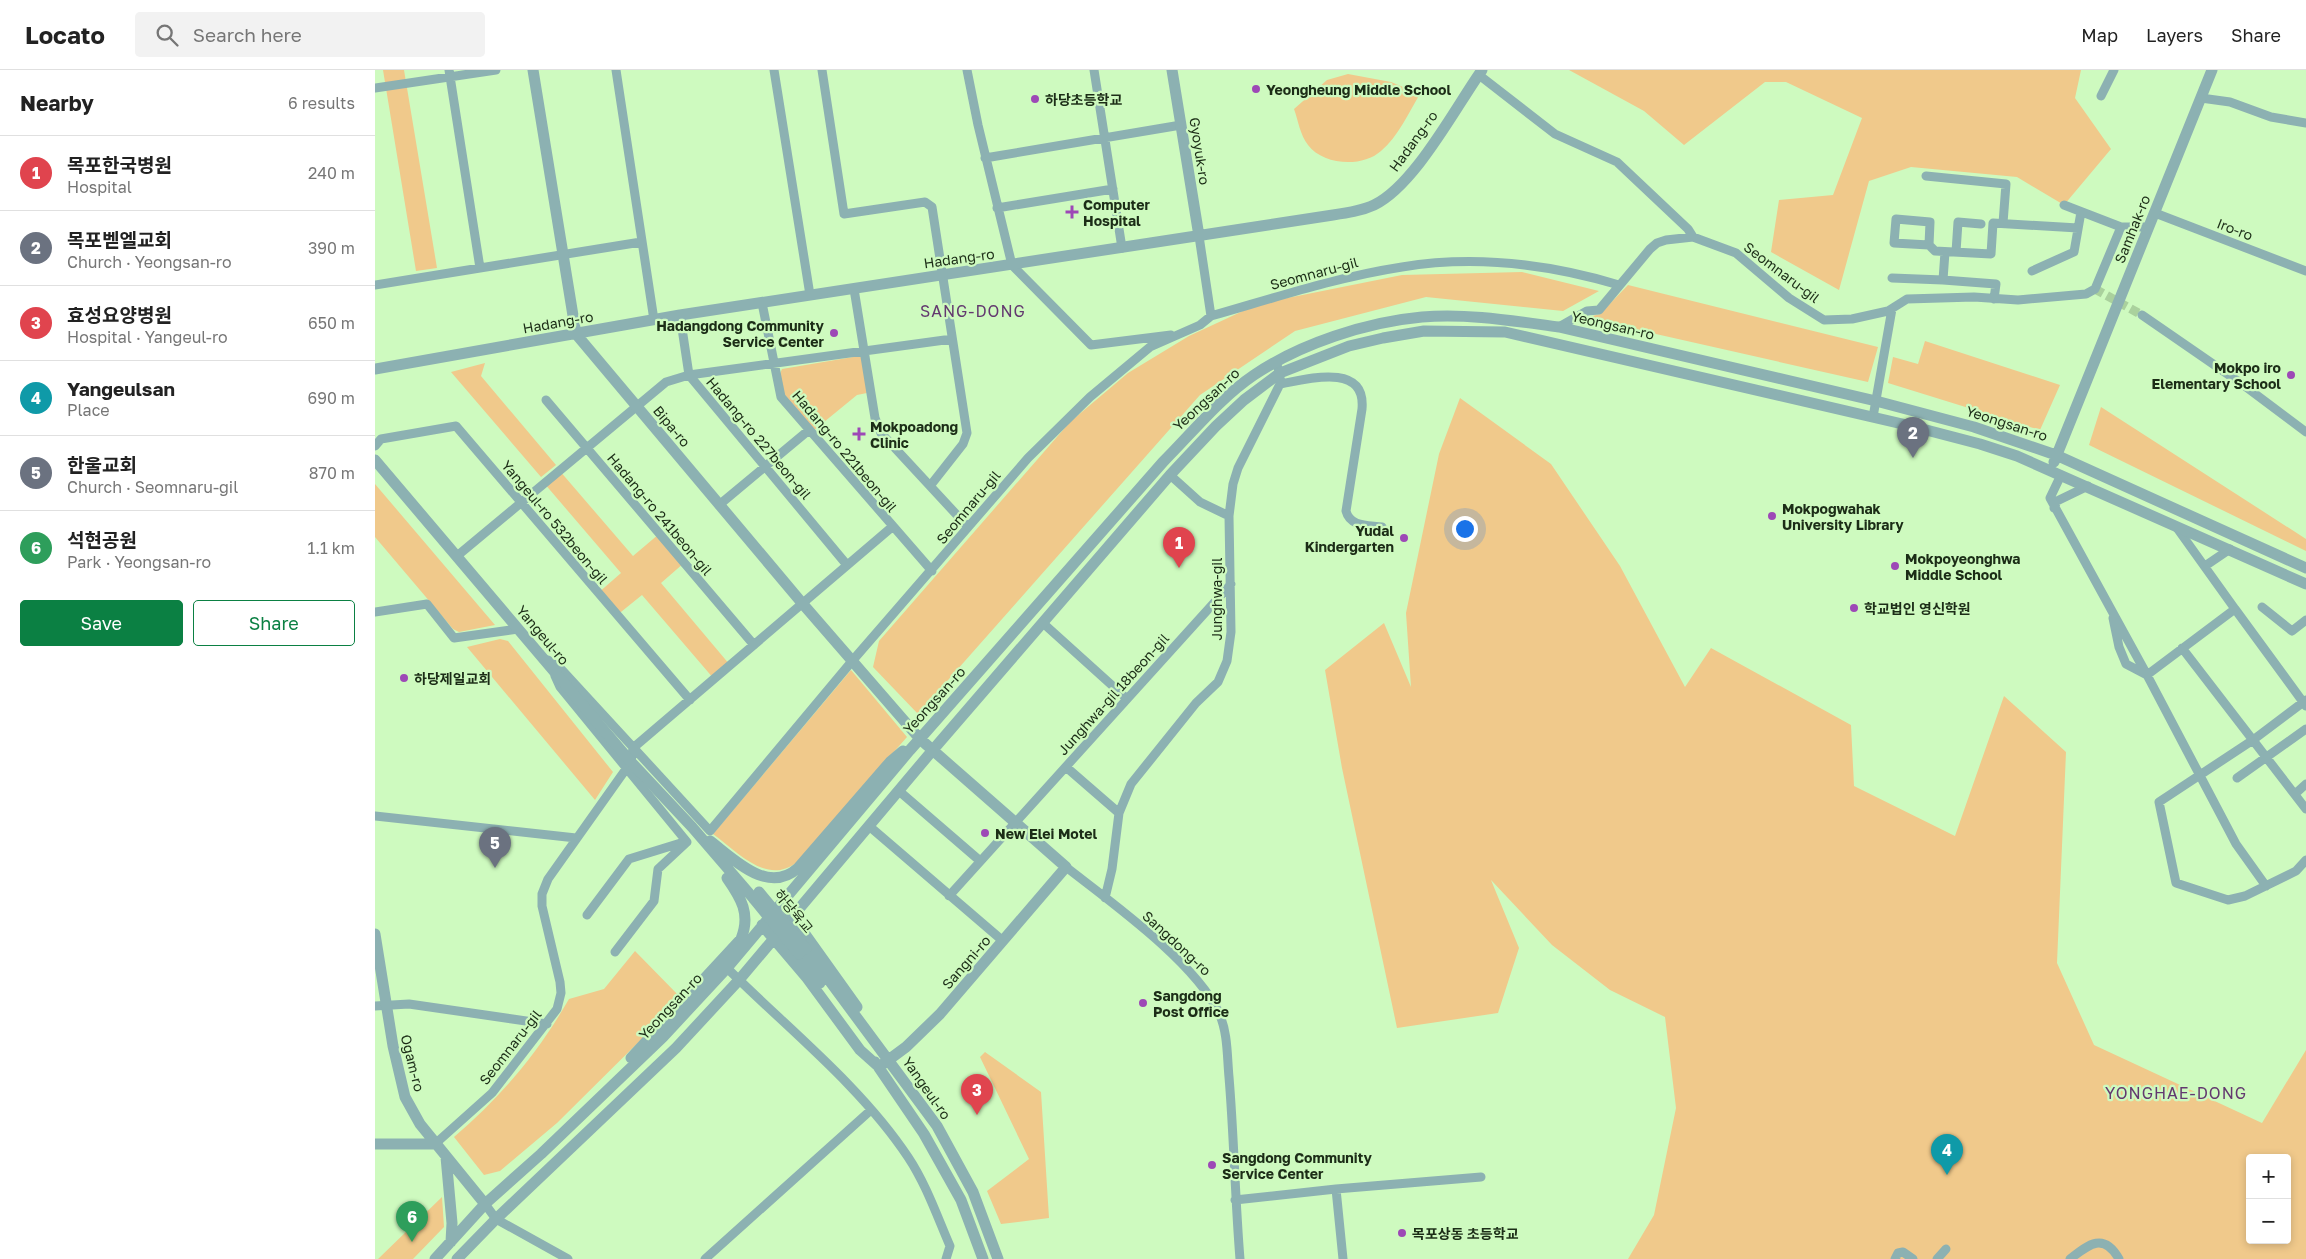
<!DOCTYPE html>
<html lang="en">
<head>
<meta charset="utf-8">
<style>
  body { margin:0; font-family:"Golos Text","Noto Sans KR",sans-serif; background:#f2f2f2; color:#222 }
  .controls { position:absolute; right:15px; bottom:15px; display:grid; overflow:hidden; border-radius:5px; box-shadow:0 2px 8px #0003 }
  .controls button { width:45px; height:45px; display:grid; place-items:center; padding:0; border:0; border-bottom:1px solid #e0e0e0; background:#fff; color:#222; font:25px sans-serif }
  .you { position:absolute; left:1089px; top:458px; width:18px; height:18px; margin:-12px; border:4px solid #fff; border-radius:50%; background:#1a73e8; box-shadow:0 0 0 8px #1a73e833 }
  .badge { display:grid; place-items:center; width:32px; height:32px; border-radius:50%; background:#0b8043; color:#fff; font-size:16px; font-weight:700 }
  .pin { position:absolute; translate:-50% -41px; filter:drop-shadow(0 1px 2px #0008) }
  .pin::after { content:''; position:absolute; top:26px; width:18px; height:15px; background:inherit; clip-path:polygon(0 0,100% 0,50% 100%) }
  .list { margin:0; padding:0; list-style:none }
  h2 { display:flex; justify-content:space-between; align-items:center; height:65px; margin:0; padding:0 20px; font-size:21px }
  h2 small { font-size:16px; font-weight:400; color:#767676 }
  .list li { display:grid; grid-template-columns:32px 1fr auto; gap:15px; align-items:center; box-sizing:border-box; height:75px; padding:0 20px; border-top:1px solid #e0e0e0 }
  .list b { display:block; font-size:19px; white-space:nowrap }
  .list p { margin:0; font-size:16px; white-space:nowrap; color:#767676 }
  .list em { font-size:16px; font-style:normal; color:#767676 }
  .actions { display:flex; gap:10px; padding:15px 20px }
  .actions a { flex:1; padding:11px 0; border:1px solid #0b8043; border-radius:5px; text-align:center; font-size:18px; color:#0b8043 }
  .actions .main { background:#0b8043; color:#fff }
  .icon { flex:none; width:28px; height:28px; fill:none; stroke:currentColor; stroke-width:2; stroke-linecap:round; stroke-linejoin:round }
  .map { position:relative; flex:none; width:1931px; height:1189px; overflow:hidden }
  header { display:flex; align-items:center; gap:30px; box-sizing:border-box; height:70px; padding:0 25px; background:#fff; border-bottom:1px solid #e0e0e0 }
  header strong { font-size:24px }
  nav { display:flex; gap:28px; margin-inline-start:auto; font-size:18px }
  .search { width:350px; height:45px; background:#f2f2f2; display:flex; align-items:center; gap:12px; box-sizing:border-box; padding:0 18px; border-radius:5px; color:#767676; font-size:19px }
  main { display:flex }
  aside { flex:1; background:#fff }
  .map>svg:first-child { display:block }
  .green { fill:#f0c98b; fill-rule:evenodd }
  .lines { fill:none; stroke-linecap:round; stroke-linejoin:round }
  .minor-tunnel { stroke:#aad19d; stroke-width:9; stroke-dasharray:9 4.5; stroke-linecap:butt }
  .minor { stroke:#8cb1b2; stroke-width:9 }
  .tertiary { stroke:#8cb1b2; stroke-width:11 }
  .tertiary-bridge { stroke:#8cb1b2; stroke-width:11 }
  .poi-dot { fill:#9d48b6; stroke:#cefabf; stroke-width:2 }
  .labels { text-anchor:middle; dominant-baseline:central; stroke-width:4.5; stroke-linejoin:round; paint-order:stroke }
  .poi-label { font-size:14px; font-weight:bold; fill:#1c2d17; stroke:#cefabf; text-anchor:start }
  .street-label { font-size:14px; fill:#1c2d17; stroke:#cefabf }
  .quarter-label { font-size:16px; letter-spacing:1px; fill:#63396f; stroke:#cefabf }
</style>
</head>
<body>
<header>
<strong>Locato</strong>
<div class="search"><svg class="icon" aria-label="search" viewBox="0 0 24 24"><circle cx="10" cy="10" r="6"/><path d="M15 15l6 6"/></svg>Search here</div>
<nav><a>Map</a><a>Layers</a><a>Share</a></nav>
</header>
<main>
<aside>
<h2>Nearby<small>6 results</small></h2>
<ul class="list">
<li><span class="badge" style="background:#e0444e">1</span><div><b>목포한국병원</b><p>Hospital</p></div><em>240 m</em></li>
<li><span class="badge" style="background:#6b7280">2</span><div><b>목포벧엘교회</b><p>Church · Yeongsan-ro</p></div><em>390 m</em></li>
<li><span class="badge" style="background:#e0444e">3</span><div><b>효성요양병원</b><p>Hospital · Yangeul-ro</p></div><em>650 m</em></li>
<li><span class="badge" style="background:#0f9aa8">4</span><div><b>Yangeulsan</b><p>Place</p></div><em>690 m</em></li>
<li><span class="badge" style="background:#6b7280">5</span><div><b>한울교회</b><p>Church · Seomnaru-gil</p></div><em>870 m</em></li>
<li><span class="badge" style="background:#2e9e5b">6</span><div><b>석현공원</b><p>Park · Yeongsan-ro</p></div><em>1.1 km</em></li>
</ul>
<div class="actions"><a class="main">Save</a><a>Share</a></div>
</aside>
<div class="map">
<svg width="1931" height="1189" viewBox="0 0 1931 1189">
  <rect width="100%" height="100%" fill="#cefabf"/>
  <path class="green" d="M8,0H29L62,198L41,201Z
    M1194,0H1706L1700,28L1736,79L1689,135L1642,107L1536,97L1494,111L1464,220L1396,182L1404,130L1458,125L1487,48L1411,12H1390L1309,75L1269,41Z
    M973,4L1016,12L1045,24C1034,42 1023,67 1006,81C987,98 948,95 933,75C925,65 923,50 919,39L952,10Z
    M1147,202L1224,221L1188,241L1051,227L920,261L825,325L543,644L498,597L504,571L695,352L753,303L814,266L883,234L1027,205Z
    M1253,215L1503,277L1493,312L1210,248L1225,244Z
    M1550,271L1685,315L1665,360L1513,313L1518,287L1543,294Z
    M484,286L487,288L492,323L482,325L438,361C426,345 396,321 407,299Z
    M110,293L106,306L181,395L166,407L76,302Z
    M1085,328L1176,394L1245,496L1310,617L1336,578L1476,655L1479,716L1580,766L1629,626L1691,682L1682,893L1719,975L1887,1053L1931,980V1189H1253L1279,1145L1301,1038L1290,947L1235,920L1177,875L1116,810L1144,878L1123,943L1022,958L967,698L950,600L1009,553L1036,617L1031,543L1064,384ZM1875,1088H1912V1170H1875Z
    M1726,337L1931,469V481L1714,375Z
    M184,400L258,486L284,464L309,493L286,513L355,595L339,609L267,525L241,546L222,524L246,503L169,413Z
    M0,414L120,555L84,562L78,559L0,467Z
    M125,569L133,571L238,702L220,730L92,577Z
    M476,600L532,667L421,793C391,815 363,782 338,764Z
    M260,881L307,929L182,1053L125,1101L109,1105L79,1067C126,1027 163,983 194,929L229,919Z
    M610,982L666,1022L674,1148L626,1154L612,1121L654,1089L605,987Z
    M67,1127L69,1157L38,1189H3Z"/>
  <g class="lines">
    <path class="minor-tunnel" d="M1720,219L1767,245"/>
    <path class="minor" d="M74,0L105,198
      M241,0L279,250
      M399,0L435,225
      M447,0L469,144L550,132L557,137L592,363L588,374L555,416
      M592,0L603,55L637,195L716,275L796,265
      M719,0L747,178
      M1104,5L1180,64L1242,92L1313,159L1318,167
      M0,18L121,0
      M1726,26L1739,0
      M1826,28L1855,32L1896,47L1931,53
      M610,88L806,55
      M1551,106L1631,114L1628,153
      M1689,135L1746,157
      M622,138L738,119
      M1780,143L1931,201
      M824,166L836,246
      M1554,175L1555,152L1521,149L1519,173L1554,175L1560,181L1616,184L1618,153L1703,158
      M1581,182L1583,152L1606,154
      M1657,201L1699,182L1706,142
      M1517,208L1568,210L1570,182
      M1568,210L1621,214L1619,229
      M0,215L266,172
      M479,219L500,348L506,363L593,457
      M387,233L406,327L557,501
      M305,245L314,305L472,495
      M1767,245L1867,314L1931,362
      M1184,257L1212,241L1224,240L1275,179L1282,173L1291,170L1318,167L1361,183L1414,228L1449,250L1477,249L1513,241L1532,229L1599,227L1643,230L1711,224L1720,219L1746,157H1774
      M905,314C932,309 991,292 987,339L971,441C975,457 993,455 1007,457
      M171,330L379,575
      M1498,347L1517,239
      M0,376L6,369L81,356L315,630
      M795,405L825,432L854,446
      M1686,405L1675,428L1772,605L1860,539L1802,458
      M344,435L434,360
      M1679,438L1682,431L1713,416
      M82,486L291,312L314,305L577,269
      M1830,496L1855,479
      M1887,537L1917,561L1931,550
      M1860,539L1931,636
      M0,542L52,534L79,568L143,559
      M1738,548L1744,577L1751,594L1772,605L1861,774L1891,816
      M669,554L751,628
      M1807,578L1931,739
      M173,590L187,600L335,761L478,590L653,388L715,327L775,277L825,255L836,246C899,228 962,207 1027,197C1100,185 1174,194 1244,215
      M180,606L185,617L312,772
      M1931,630L1878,670L1784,732L1801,813L1853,830L1870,826L1921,801L1931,790
      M691,697L744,743
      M1862,708L1931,659
      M524,721L604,790
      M1920,724L1931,714
      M0,746L201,768
      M494,756L628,871
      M691,797C737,833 820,892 844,943C853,963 852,986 854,1007C859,1067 860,1128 865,1189
      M574,826L856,514
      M730,828L737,799L744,743L756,714L821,633L843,612L852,591L856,562L854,446L858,414L863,398L905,314V303L901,293
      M212,845L254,789L309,772
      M240,882L279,831L283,799L312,772
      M352,898C411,957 486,1016 533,1087C551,1114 562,1146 575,1176L571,1189
      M0,936L34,934L172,954
      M60,1074L117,1023L182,939L186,923L185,912L167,836V824L173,809L256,692L258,678L517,457
      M961,1119L968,1189
      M860,1130L961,1119L1106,1107
      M110,1134L121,1149L193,1189
      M330,1189L496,1040
      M1520,1189L1523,1183L1528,1182L1538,1189
      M1562,1189L1571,1179
      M1695,1189C1714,1174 1729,1162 1744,1189"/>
    <path class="tertiary" d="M158,0L201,264L427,533L545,669L691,797L565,944L531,977L504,997L485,980L432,908L387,855
      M797,0L824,166
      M0,299L305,245L958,145C972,143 986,141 999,135C1040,115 1080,38 1107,0
      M0,390L256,692L317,757L379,829
      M1679,392L1837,0
      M335,771C360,790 393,825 423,798L515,692L528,681
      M407,832L482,937
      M0,864L18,976L30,1027L45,1054L110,1134
      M431,879L562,1056L598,1122L623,1189
      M424,884L445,913
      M256,988L366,869C376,844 366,828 352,808
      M500,992L549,1064L586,1130L608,1189
      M0,1074H60
      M71,1087L77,1153L76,1172
      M60,1189L110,1134L166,1084L288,967L352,898L535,680L788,392C817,363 845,328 879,305C925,274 991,252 1047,247C1092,243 1139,251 1184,257L1501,331L1599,357L1681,385L1931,498
      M82,1189L121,1149L301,978L364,910L557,681L795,405L841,356L869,330L905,303L974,276L1008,268L1049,261L1130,262L1536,356L1605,374L1642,386L1931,514"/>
    <path class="tertiary-bridge" d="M384,822L431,879
      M379,829L424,884"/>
  </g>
  <g class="poi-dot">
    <circle cx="881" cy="19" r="5"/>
    <circle cx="660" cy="29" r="5"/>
    <path d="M694.5 134.5h5v5h5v5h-5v5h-5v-5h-5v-5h5z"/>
    <circle cx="459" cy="263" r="5"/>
    <circle cx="1916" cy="305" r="5"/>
    <path d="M481.5 356.5h5v5h5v5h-5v5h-5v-5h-5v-5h5z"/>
    <circle cx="1397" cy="446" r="5"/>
    <circle cx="1029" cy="468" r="5"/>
    <circle cx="1520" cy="496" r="5"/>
    <circle cx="1479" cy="538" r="5"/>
    <circle cx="29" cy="608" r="5"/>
    <circle cx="610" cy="763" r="5"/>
    <circle cx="768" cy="933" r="5"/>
    <circle cx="837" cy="1095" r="5"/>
    <circle cx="1027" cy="1163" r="5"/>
  </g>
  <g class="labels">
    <g class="poi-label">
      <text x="891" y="19">Yeongheung Middle School</text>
      <text x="670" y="29">하당초등학교</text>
      <text x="708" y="134">Computer<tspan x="708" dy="16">Hospital</tspan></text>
      <text x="449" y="255" text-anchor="end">Hadangdong Community<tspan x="449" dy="16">Service Center</tspan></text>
      <text x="1906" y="297" text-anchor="end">Mokpo iro<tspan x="1906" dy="16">Elementary School</tspan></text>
      <text x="495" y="356">Mokpoadong<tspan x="495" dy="16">Clinic</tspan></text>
      <text x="1407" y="438">Mokpogwahak<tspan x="1407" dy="16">University Library</tspan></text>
      <text x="1019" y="460" text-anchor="end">Yudal<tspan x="1019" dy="16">Kindergarten</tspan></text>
      <text x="1530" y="488">Mokpoyeonghwa<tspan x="1530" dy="16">Middle School</tspan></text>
      <text x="1489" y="538">학교법인 영신학원</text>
      <text x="39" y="608">하당제일교회</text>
      <text x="620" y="763">New Elei Motel</text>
      <text x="778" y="925">Sangdong<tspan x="778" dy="16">Post Office</tspan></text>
      <text x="847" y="1087">Sangdong Community<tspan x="847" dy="16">Service Center</tspan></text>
      <text x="1037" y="1163">목포상동 초등학교</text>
    </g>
    <g class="street-label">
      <text transform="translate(1038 71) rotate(-54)">Hadang-ro</text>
      <text transform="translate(825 81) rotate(81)">Gyoyuk-ro</text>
      <text transform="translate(1757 159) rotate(-68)">Samhak-ro</text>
      <text transform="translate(1860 159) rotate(21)">Iro-ro</text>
      <text transform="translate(584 188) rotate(-8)">Hadang-ro</text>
      <text transform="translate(1407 202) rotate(37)">Seomnaru-gil</text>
      <text transform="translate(939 203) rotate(-15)">Seomnaru-gil</text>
      <text transform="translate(183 252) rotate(-10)">Hadang-ro</text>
      <text transform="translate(1238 255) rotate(13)">Yeongsan-ro</text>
      <text transform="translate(831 329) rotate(-43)">Yeongsan-ro</text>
      <text transform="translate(1632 353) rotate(18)">Yeongsan-ro</text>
      <text transform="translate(297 356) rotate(50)">Bipa-ro</text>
      <text transform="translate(384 368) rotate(50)">Hadang-ro 227beon-gil</text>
      <text transform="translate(470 381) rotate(50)">Hadang-ro 221beon-gil</text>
      <text transform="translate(593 437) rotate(-50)">Seomnaru-gil</text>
      <text transform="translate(285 444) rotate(50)">Hadang-ro 241beon-gil</text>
      <text transform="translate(180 452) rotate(50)">Yangeul-ro 532beon-gil</text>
      <text transform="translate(841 529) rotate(-90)">Junghwa-gil</text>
      <text transform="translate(168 565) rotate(50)">Yangeul-ro</text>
      <text transform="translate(738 624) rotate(-48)">Junghwa-gil 18beon-gil</text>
      <text transform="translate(559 630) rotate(-48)">Yeongsan-ro</text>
      <text transform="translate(419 841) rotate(50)">하당육교</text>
      <text transform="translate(802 873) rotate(43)">Sangdong-ro</text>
      <text transform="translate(591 892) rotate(-49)">Sangni-ro</text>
      <text transform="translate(295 936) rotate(-47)">Yeongsan-ro</text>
      <text transform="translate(135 977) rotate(-52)">Seomnaru-gil</text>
      <text transform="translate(38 993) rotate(76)">Ogam-ro</text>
      <text transform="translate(552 1018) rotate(55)">Yangeul-ro</text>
    </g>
    <g class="quarter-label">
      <text x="598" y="241">SANG-DONG</text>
      <text x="1801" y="1023">YONGHAE-DONG</text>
    </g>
  </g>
</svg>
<div class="controls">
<button>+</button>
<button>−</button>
</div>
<div class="you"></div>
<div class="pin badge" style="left:804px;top:498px;background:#e0444e">1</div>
<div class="pin badge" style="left:1538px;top:388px;background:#6b7280">2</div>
<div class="pin badge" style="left:602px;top:1045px;background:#e0444e">3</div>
<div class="pin badge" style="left:1572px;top:1105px;background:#0f9aa8">4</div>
<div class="pin badge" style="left:120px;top:798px;background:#6b7280">5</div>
<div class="pin badge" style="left:37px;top:1172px;background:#2e9e5b">6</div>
</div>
</main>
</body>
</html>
